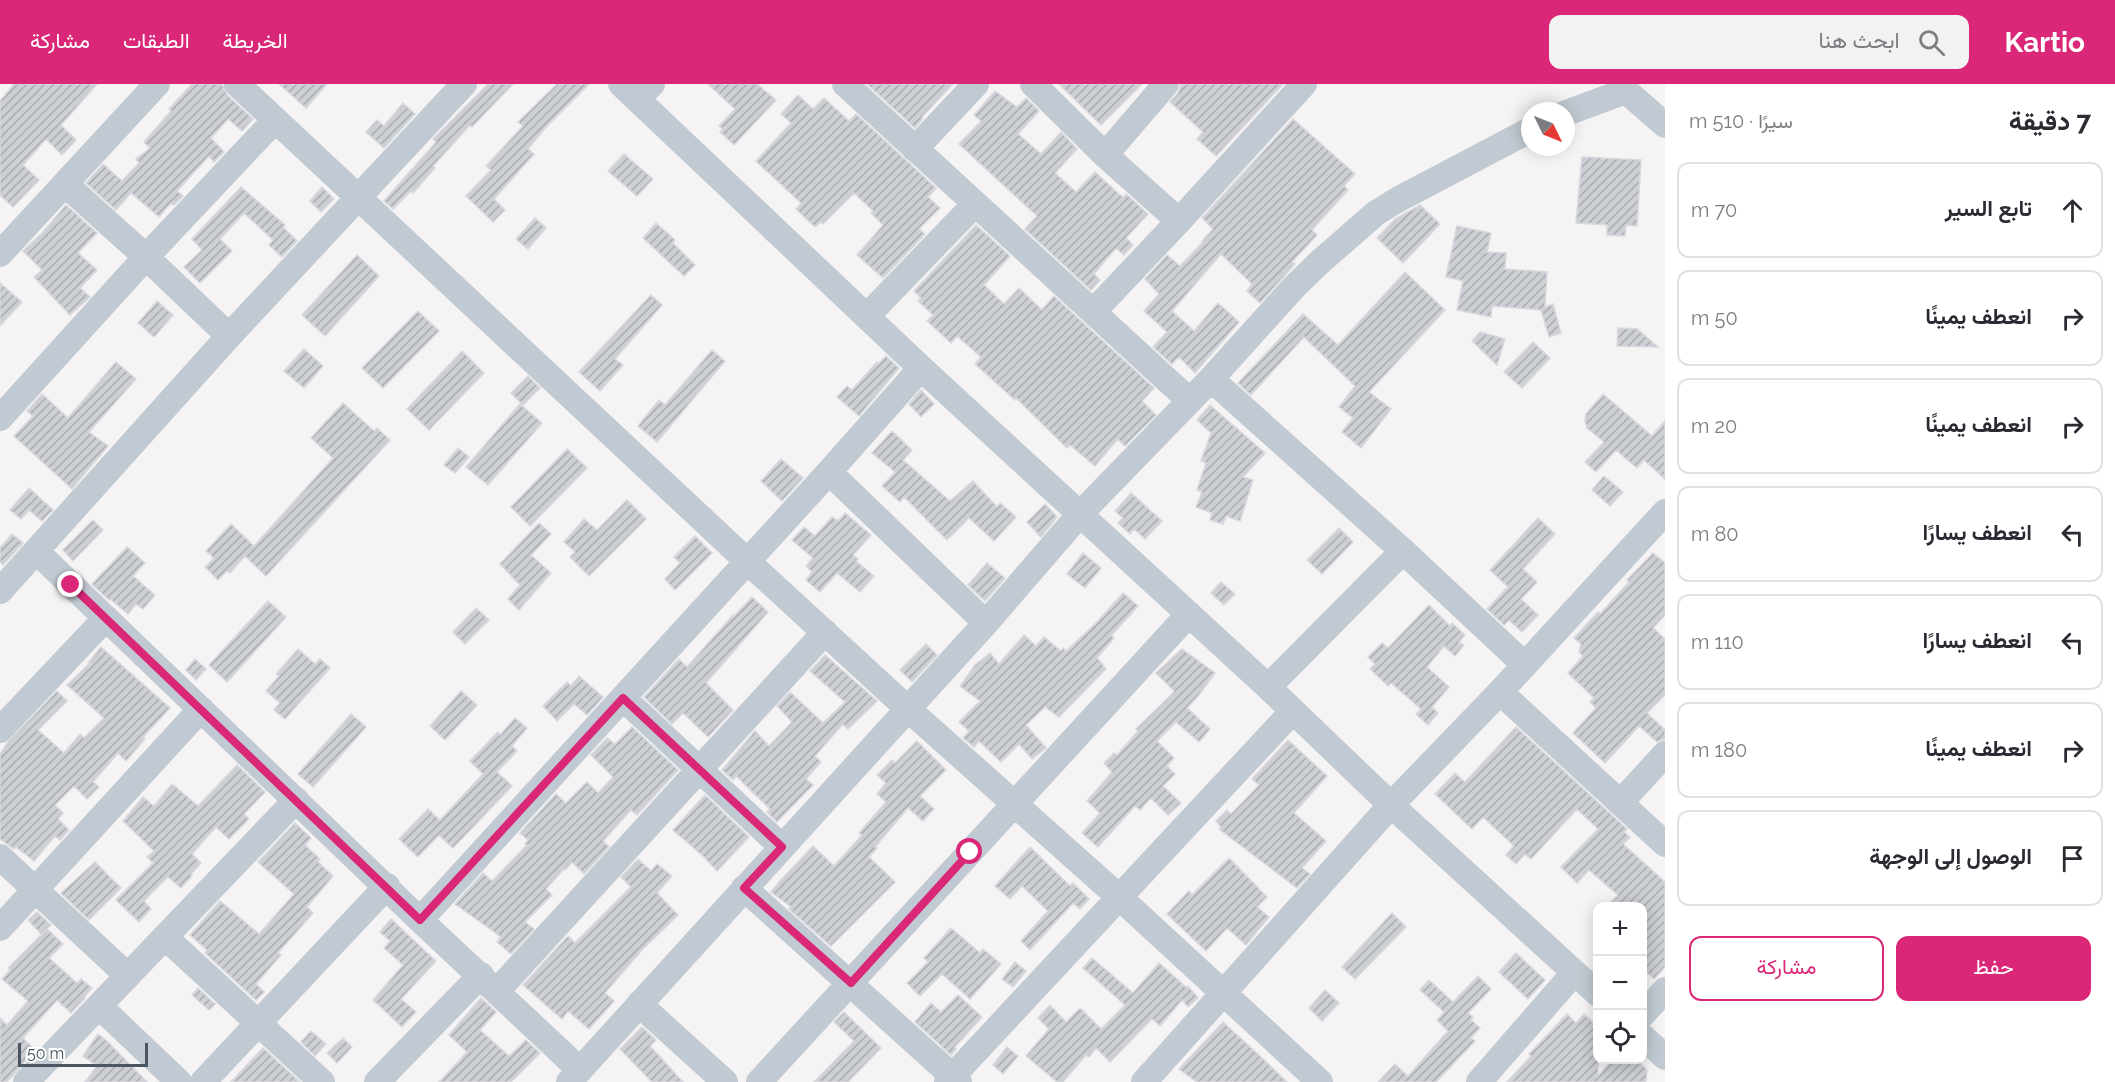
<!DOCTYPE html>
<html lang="ar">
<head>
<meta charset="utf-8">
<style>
  body { margin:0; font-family:Raleway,Vazirmatn,sans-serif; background:#f2f2f3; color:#2b2b33; direction:rtl }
  .controls { position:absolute; right:18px; bottom:18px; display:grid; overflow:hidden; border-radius:12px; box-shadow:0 3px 15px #0003 }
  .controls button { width:54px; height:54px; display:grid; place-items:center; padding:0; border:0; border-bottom:2px solid #e1e1e2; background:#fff; color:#2b2b33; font:30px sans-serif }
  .compass { position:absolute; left:1521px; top:18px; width:54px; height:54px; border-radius:50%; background:#fff; box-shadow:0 3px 15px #0003; rotate:133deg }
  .scale { position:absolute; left:18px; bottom:15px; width:130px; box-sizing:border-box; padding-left:6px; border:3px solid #4a5661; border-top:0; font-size:16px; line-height:21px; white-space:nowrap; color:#4a5661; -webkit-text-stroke:4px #fff; paint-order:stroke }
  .stop { position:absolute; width:18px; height:18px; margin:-14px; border:4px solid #db2777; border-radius:50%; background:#fff }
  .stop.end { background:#db2777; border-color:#fff; box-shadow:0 2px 6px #0008 }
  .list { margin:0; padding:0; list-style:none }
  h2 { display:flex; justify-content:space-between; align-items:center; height:78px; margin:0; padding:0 24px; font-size:26px }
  h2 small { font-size:20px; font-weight:400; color:#7c7c81 }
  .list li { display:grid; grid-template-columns:39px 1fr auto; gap:18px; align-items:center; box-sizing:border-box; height:96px; margin:0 12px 12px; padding:0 12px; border:2px solid #e1e1e2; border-radius:12px }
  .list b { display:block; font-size:22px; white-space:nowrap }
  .list em { font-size:20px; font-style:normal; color:#7c7c81 }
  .actions { display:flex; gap:12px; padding:18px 24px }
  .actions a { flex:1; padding:14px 0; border:2px solid #db2777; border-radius:12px; text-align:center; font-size:21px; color:#db2777 }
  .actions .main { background:#db2777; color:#fff }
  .icon { flex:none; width:33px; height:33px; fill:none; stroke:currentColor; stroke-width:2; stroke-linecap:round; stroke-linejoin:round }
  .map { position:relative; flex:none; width:1665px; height:998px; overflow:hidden; direction:ltr }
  header { display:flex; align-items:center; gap:36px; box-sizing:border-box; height:84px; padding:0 30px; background:#db2777; color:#fff }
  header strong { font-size:28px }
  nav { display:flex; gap:33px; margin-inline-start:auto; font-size:21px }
  .search { width:420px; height:54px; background:#f2f2f3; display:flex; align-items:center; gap:15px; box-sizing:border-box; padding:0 21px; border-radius:12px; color:#7c7c81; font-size:22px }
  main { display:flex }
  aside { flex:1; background:#fff }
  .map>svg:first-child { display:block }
  .building { fill:url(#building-hatch); stroke:#d7d9de; stroke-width:1.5 }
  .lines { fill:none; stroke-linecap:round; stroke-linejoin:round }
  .minor { stroke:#c1cad2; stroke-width:26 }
  .route { stroke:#db2777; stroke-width:8 }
</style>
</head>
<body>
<header>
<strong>Kartio</strong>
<div class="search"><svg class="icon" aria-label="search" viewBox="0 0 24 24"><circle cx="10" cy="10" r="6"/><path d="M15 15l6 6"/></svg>ابحث هنا</div>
<nav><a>الخريطة</a><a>الطبقات</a><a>مشاركة</a></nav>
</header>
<main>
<aside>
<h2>7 دقيقة<small>سيرًا · 510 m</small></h2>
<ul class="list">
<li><svg class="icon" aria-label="ahead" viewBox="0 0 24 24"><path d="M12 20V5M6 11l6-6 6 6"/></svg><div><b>تابع السير</b></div><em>70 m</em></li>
<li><svg class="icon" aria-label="right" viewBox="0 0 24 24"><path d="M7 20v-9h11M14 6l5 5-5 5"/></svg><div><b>انعطف يمينًا</b></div><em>50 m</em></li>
<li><svg class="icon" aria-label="right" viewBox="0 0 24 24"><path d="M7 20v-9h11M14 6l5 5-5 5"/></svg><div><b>انعطف يمينًا</b></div><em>20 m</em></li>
<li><svg class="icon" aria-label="left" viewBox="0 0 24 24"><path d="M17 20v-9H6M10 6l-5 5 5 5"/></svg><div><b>انعطف يسارًا</b></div><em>80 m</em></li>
<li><svg class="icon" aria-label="left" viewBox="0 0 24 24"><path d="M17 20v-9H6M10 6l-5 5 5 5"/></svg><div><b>انعطف يسارًا</b></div><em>110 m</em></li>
<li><svg class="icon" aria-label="right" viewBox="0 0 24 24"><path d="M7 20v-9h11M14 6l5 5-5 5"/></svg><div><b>انعطف يمينًا</b></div><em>180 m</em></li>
<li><svg class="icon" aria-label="arrive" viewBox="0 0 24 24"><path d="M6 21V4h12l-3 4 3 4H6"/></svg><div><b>الوصول إلى الوجهة</b></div></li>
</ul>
<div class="actions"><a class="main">حفظ</a><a>مشاركة</a></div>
</aside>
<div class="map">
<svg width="1665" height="998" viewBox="0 0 1665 998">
  <defs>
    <pattern id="building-hatch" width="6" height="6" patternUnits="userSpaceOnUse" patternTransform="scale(1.5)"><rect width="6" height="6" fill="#cdcfd5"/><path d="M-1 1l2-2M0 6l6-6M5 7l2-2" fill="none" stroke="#a8abb0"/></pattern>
  </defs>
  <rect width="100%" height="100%" fill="#f5f3f3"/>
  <path class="building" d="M14,0H97L61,41L76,56L62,71L46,55L23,81L39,96L13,123L0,111V17Z
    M192,0H222L227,11L253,35L242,47L228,35L211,54L224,68L214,78L209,72L177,107L183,112L174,121L171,119L159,133L131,109L116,126L86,99L103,80L122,97L139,79L136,75L150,64L144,58L171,27L169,25Z
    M279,0H327L306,24Z
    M488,0H513L472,43L470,41L433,82L435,84L413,109L411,107L393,125L384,117L436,58L433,55Z
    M557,0H589L546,43L528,65L534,70L494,115L505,126L493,138L466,112L491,86L486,82L523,42L518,38Z
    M708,0H757L776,16L734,61L720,48L723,45L719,42L735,25Z
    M867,0H953L922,33L923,34L915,44Z
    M1059,0H1142L1101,41Z
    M1181,0H1283L1216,72L1197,55L1203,48L1170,18L1178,9Z
    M995,7L1017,23L1026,14L1039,27L1018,50L1041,70L1061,48L1077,65L1055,89L1076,108L1095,88L1120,111L1124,113L1126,110L1148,130L1126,154L1133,161L1124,171L1116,164L1094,190L1100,196L1091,206L1025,145L1037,132L959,60L981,37L974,31Z
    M798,11L813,25L824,14L849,37L856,30L936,104L928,113L940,124L919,145L925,150L883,194L857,171L883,141L871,129L873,127L854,109L823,140L821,138L815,143L796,125L801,119L756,77L791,39L781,30Z
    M403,19L415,30L384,64L366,48L377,36L384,42Z
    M1293,35L1355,90L1344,102L1348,106L1312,146L1317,151L1292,178L1295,180L1260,219L1247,207L1252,200L1221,170L1172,227L1194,247L1218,219L1239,238L1195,289L1179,273L1172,280L1153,263L1167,248L1144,227L1159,210L1145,195L1167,171L1180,182L1203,158L1202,157L1213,145L1202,134Z
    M624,70L653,95L637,112L608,87Z
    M1582,73L1641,76L1637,142L1626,141L1625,152L1607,151V141L1576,139Z
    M241,103L285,141L283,143L297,157L282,173L269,161L273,156L244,129L220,155L232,167L200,199L184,183L202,166L192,155Z
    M322,103L334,115L321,128L310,117Z
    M66,121L97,149L78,169L97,186L80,204L90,213L70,231L34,193L42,186L23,167L42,149Z
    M1420,121L1440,140L1403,179L1377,154L1395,135Z
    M535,134L546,144L528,165L516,155Z
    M656,139L675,156L673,159L695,181L684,192L643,154Z
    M976,141L1010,172L984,201L1004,220L1019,204L1042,226L1054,212L1154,304L1142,317L1156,331L1125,362L1118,355L1095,382L1070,361L1067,364L1016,314L1015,316L975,280L981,273L957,252L951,259L927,237L933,231L918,217L921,214L914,207Z
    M1457,142L1491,149L1487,168L1506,169L1505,185L1547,188L1545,223L1553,220L1561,249L1549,253L1541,226L1492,222L1491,233L1457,226L1463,197L1446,193Z
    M357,171L379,192L325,252L302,231Z
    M1405,188L1445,226L1369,308L1391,325L1361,364L1342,348L1353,334L1339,323L1355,302L1304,253L1251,311L1238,299L1303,230L1338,261Z
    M0,199L22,218L0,242Z
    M651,211L662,221L615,275L623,281L600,307L579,288Z
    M157,217L173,231L154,253L138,239Z
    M418,227L439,247L383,304L362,284Z
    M1618,244L1637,245L1658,263L1617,262Z
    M1480,248L1505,255L1497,281L1472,257Z
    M1533,258L1550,274L1522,304L1504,288Z
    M304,265L323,282L304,304L284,287Z
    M712,266L725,277L657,358L638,342L659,316L665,321Z
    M462,267L484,289L429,346L407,325Z
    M886,272L899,284L859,332L837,313L847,302L852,306L877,278L879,279Z
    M116,278L136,295L89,348L108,362L72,405L14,352L33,332L27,327L42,310L68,334Z
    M528,292L540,304L523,321L511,309Z
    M921,306L934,320L921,333L909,320Z
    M1603,310L1652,352L1665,337V395L1644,376L1637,384L1616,366L1596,388L1585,378L1604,358L1587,344L1585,337L1586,330Z
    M343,319L374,347L377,344L390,356L266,492L245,472L230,489L227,487L218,496L205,483L214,474L206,467L231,440L254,462L333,374L311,354Z
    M520,320L542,339L488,401L466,383Z
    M1210,321L1265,369L1243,393L1253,396L1240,437L1226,432L1223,440L1210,436L1212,429L1196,423L1202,408L1197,406L1206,379L1201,377L1211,349L1197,336Z
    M892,347L912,366L903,376L950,417L973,397L997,423L1000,419L1016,433L994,457L969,434L947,456L904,413L900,418L882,402L895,388L872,369Z
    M458,364L469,373L455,389L444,381Z
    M567,365L587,384L530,442L511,423Z
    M781,375L803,394L782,417L761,397Z
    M1604,392L1623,408L1610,422L1592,406Z
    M29,404L53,426L42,437L29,426L21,435L10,426Z
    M1131,409L1162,437L1145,455L1134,445L1130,450L1118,439L1123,434L1115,427Z
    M627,416L646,435L589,492L570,473L575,468L564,458L584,435L597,446Z
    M1045,420L1057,433L1041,453L1027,438Z
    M845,429L871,451L853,471L858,475L856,477L874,492L860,508L837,489L820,508L806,496L812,488L806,482L813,474L792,456L804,443L815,452L832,433L838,437Z
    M1538,434L1555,450L1523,485L1537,498L1521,515L1538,531L1522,548L1509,536L1504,541L1487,525L1508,503L1490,486Z
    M93,436L103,446L73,477L63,466Z
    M539,439L551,450L531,471L551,489L519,526L508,515L520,501L500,480Z
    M1339,444L1353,458L1322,490L1307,476Z
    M12,450L23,459L3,481L0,478V464Z
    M695,452L712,469L675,506L665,495L680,479L674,473Z
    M127,463L145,479L133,492L155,511L143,525L136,520L128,530L110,515L109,516L92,500Z
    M1083,469L1101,484L1085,504L1067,490Z
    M1653,469L1665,479V531L1653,544L1665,555V611L1647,629L1665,646V655L1657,658L1639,642L1605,679L1573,649L1596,624L1590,618L1594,614L1568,589L1583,572L1579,568L1581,560L1574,554L1598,528L1600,530L1629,498L1627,496Z
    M987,479L1005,494L985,517L968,501Z
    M1221,498L1235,510L1224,521L1211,509Z
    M1123,509L1138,522L1111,552L1114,554L1097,574L1106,585L1059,633L1045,623L1026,641L1046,664L1032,675L1019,660L1001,678L979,657L974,663L963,654L969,647L959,638L980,617L960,602L975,581L990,569L999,580L1024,551L1036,562L1044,553L1061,567L1063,564L1066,567L1096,539Z
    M752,513L768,528L706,599L733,626L708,653L683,629L672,640L644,613L679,575L687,583L733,531L734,532Z
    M268,517L286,533L227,598L209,581Z
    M1429,521L1450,542L1452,539L1465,551L1459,558L1464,561L1455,572L1444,562L1427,583L1449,603L1432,623L1438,629L1428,641L1416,630L1421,625L1391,599L1388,602L1370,585L1375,580L1368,573L1382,559L1388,564Z
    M476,524L489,536L465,560L453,548Z
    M926,560L937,571L912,598L900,586Z
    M101,563L170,624L143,653L145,655L126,677L118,669L93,698L99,703L87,715L74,702L55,721L63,729L58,735L69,746L60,756L55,752L34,777L16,763L14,765L0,755V670L8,658L57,607L67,617L38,646L64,669L80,650L84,654L104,634L67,601L89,580L88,579Z
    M298,565L315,580L320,575L330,584L285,635L274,626L280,619L266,607L279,592L276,590Z
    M1182,565L1215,589L1199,611L1187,624L1210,645L1199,658L1176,638L1157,657L1174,674L1167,682L1175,690L1163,702L1181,719L1168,731L1151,714L1140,726L1135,722L1098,763L1082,749L1100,729L1087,717L1112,688L1104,679L1114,669L1117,671L1138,647L1136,645L1173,609L1174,607L1156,589Z
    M825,571L877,617L848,645L843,640L815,672L821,678L806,695L813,701L777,738L767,728L770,725L736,692L733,696L722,686L755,647L769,662L792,638L777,622L790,608L823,639L845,618L810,587Z
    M195,575L206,585L196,596L186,586Z
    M579,592L603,613L587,631L574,620L557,637L543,622L567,598L571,602Z
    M461,607L477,621L445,656L430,642Z
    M351,630L366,643L313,703L298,690Z
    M515,634L527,644L512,662L517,667L497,688L512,702L453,764L439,751L418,773L399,755L428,725L440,736L483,690L470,677L498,648L500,651Z
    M632,643L678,686L637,731L631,726L603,757L609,763L584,790L572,778L565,786L564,785L546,805L552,811L525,838L534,845L511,870L497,858L501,853L455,820L483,789L492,797L527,761L525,760L528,756L520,749L556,710L566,719L587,698L598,709L613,693L591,671L607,654L615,660Z
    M1516,643L1627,745L1624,748L1630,753L1623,760L1665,798V883L1654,895L1642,884V822H1607L1618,811L1589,786L1577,799L1561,783L1598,745L1577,725L1531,775L1525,770L1516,780L1506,771L1514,762L1483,733L1472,745L1435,710L1455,689L1465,698Z
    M1288,656L1327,692L1294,729L1326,757L1302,784L1310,790L1297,804L1219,745L1221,743L1216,737L1227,726L1231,730L1259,701L1252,695Z
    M917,657L946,686L920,712L934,725L923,737L908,724L875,763L877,764L869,773L895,798L831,862L789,825L791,823L771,808L780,797L813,762L834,782L862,751L859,749L886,718L877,710L886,699L877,691L892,676L895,679Z
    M237,681L265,708L244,730L249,735L229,755L216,743L192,770L201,779L191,790L192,792L181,804L168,793L144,817L151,825L139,838L116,816L153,779L147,773L154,767L123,737L143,713L154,722L172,700L198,722Z
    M705,711L749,753L717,787L703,772L673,746Z
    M295,739L311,754L305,761L320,775L318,778L333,792L307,823L313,829L278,869L281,871L256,900L264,908L256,916L205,869L207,866L190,851L220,817L259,850L294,810L258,778Z
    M1030,763L1070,802L1073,799L1089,815L1080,825L1073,819L1030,866L1021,857L1048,827L1022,802L1010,815L995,802Z
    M1229,774L1267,813L1257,823L1269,833L1246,861L1227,844L1206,867L1167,830L1189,807L1192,811Z
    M638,775L651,787L657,780L672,792L657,809L678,831L642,866L605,909L614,917L589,945L568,927L562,935L523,901L568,852L575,859L631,803L621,793Z
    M95,778L121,804L89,836L61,809Z
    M37,828L51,841L41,850L28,836Z
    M1392,829L1406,843L1355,895L1342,883Z
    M391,835L436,877L401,915L416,928L402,943L373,916L403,881L384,864L390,857L380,848Z
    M951,844L980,869L983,865L1001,880L970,915L942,890L920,912L907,899L928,878L924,874Z
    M47,845L63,860L49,874L77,899L81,895L92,904L84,913L85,914L71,929L57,916L23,954L35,966L7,998H0V934L7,941L28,917L2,895L10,886L8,884Z
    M1516,869L1545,896L1528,915L1499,888Z
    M1092,874L1133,909L1159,879L1187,904L1188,902L1198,914L1188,923L1182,916L1160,942L1152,935L1110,978L1096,964L1089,973L1086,971L1063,998H1057L1026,972L1049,945L1038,934L1050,921L1066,938L1080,924L1101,945L1125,921L1083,884Z
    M1015,878L1026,887L1013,903L1002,895Z
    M1478,892L1491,905L1468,929L1473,933L1471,936L1480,944L1471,954L1475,957L1436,998H1378L1395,980L1408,992L1448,947L1437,936L1444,928L1420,906L1429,896L1453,918Z
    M198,904L215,920L209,926L192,911Z
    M1325,906L1339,919L1322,937L1309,924Z
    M958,911L982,933L954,964L956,965L951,971L915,938L931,919L941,928Z
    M481,914L496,928L480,946L509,972L526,956L540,969L511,998H439L467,968L449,951Z
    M844,928L881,964L848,998H814L854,957L834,938Z
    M1567,930L1576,939L1584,930L1598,943V992L1613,975H1637L1647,986L1646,998H1507L1531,972L1529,970Z
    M1223,938L1261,973L1287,998H1197L1179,985Z
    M642,943L656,956L650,962L683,998H652L620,965Z
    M311,947L326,960L315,972L301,958Z
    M98,950L107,957L147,998H85L97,982L83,972Z
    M343,954L352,963L337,979L327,969Z
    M1007,963L1018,972L1003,990L993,981Z
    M263,964L300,998H231Z"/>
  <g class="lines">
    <path class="minor" d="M237,0L747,477L908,625L1119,813L1320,998
      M621,0L921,284L1268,603L1391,721L1598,910
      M845,0L1190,317
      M1033,0L1105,71L1179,137
      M637,15L652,0
      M1566,29L1626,7L1665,41
      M915,65L976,0
      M1105,71L1166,0
      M65,100L146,173L229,252
      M0,170L157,0
      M1093,228L1179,137L1304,0
      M867,232L975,120
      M1211,295L1403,467L1525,581
      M0,334L146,173L275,36
      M829,388L986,539
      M37,468L420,836L580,986
      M0,507L229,252L464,0
      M1268,603L1403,467
      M1500,608L1665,760
      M623,614L782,763
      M0,646L106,534
      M1620,719L1665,670
      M0,773L128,892
      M744,804L959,998
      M420,836L829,388L921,284
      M0,844L201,625
      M165,853L322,998
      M497,907L825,548
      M639,920L725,998
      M99,922L179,998
      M1642,931L1665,906
      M1642,952L1665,973
      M26,998L296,716
      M203,998L387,802
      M377,998L481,891
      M569,998L986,539L1080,430L1211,295L1294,203L1321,177L1376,129L1399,115L1530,46
      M759,998L1189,530
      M947,998L1293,627
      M1144,998L1391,721L1500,608L1665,428
      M1479,998L1574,889"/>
  </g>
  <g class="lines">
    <path class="route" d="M71,501L420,836L623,614L782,763L744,804L851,899L970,768"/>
  </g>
</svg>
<div class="controls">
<button>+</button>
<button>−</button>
<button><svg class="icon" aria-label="locate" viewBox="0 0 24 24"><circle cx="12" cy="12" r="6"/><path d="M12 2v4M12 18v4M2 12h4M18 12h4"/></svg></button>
</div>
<svg class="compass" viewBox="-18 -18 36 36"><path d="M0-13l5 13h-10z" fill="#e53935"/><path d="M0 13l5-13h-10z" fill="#7c7c81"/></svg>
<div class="scale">50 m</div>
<div class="stop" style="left:970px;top:768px"></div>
<div class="stop end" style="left:71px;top:501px"></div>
</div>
</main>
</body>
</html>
